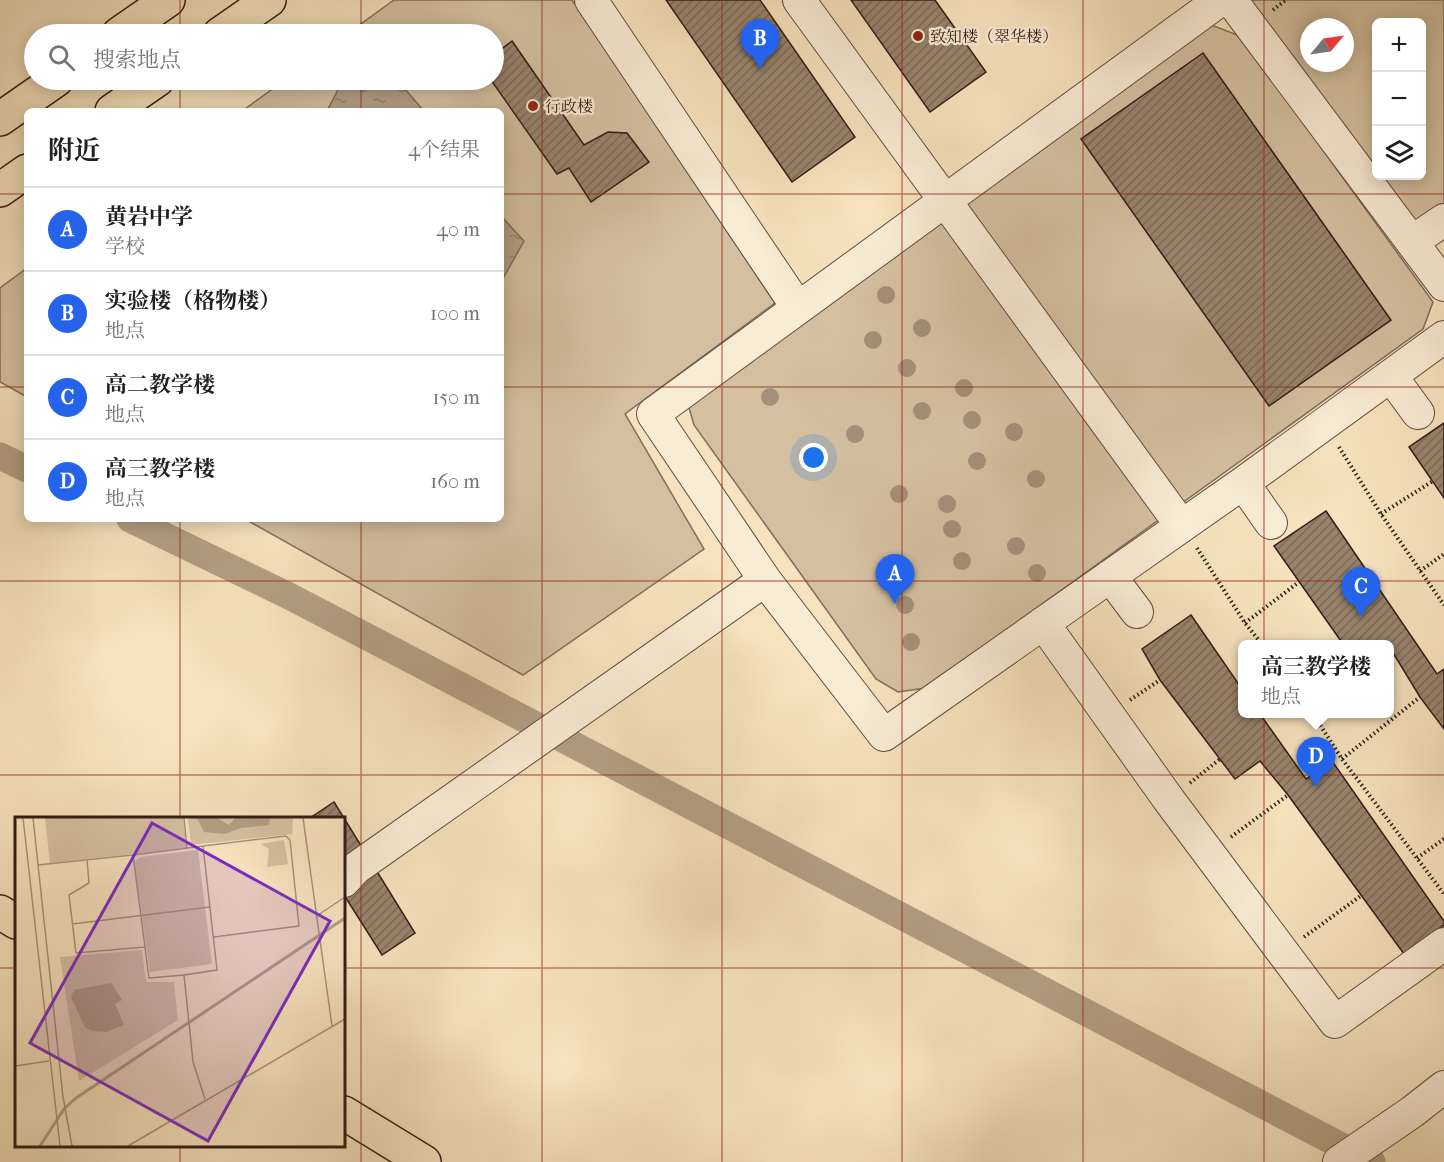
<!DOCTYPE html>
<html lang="zh">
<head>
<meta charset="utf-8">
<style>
  body { margin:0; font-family:"IM FELL French Canon","Noto Serif SC",serif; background:#f6f6f6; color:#202124 }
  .controls { position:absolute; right:18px; top:18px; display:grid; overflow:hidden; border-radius:9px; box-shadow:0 3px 15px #0003 }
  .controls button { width:54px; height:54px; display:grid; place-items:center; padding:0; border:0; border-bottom:2px solid #e0e0e0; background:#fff; color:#202124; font:30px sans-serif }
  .compass { position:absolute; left:1300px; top:18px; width:54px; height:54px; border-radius:50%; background:#fff; box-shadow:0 3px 15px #0003; rotate:61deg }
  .you { position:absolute; left:814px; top:458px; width:21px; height:21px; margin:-15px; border:4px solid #fff; border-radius:50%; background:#1a73e8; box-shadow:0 0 0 9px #1a73e833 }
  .badge { display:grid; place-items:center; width:39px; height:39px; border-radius:50%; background:#2563eb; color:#fff; font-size:20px; font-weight:700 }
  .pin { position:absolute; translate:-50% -50px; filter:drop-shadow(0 2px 3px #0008) }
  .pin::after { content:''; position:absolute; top:32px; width:21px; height:18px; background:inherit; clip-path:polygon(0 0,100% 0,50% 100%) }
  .popup { position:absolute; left:1238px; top:640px; width:156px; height:78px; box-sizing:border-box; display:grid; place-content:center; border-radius:9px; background:#fff; filter:drop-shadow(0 2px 4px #0005); font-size:20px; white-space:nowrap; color:#757577 }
  .popup b { font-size:22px; color:#202124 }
  .popup::after { content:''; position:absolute; left:50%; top:100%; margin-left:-12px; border:12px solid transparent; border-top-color:#fff }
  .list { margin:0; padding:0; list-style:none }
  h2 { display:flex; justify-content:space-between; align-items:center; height:78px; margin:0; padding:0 24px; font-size:26px }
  h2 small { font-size:20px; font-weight:400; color:#757577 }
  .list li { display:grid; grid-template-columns:39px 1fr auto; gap:18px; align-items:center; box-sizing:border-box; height:84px; padding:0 24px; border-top:2px solid #e0e0e0 }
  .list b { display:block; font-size:22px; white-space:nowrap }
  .list p { margin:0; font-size:20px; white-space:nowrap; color:#757577 }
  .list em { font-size:20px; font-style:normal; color:#757577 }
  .icon { flex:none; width:33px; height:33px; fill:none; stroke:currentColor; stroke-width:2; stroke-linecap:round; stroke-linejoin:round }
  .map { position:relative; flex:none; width:1444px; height:1162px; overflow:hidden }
  .search { position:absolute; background:#fff; box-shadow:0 3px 15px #0003; left:24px; top:24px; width:480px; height:66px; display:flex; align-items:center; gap:15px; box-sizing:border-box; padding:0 21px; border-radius:33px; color:#757577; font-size:22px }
  .panel { position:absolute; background:#fff; box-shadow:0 3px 15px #0003; left:24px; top:108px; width:480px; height:414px; border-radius:9px }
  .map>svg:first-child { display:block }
  .grass { fill:#d4c0a1; stroke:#826e5a; stroke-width:1.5; fill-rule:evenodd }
  .water { fill:url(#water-ripples); stroke:#7f6b57; stroke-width:1.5 }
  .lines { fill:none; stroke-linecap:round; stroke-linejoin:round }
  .canal { stroke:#b39f84; stroke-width:27 }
  .building { fill:url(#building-hatch); stroke:#301c14; stroke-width:1.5 }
  .minor-casing { stroke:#624e3e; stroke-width:34 }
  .major-casing { stroke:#301c14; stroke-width:36 }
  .path { stroke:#301c14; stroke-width:4; stroke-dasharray:1.5 3; stroke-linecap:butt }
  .minor { stroke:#f9ecd5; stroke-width:32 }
  .major { stroke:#f6e2be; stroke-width:33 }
  .tree { fill:#a49078 }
  .grid { fill:none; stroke:#8f2418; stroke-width:1.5; stroke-opacity:0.55 }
  .poi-dot { fill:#8f2418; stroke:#f9ecd5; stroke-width:2 }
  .labels { text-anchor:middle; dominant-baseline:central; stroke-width:4.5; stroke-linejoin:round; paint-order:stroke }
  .poi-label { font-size:16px; fill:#301c14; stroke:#f9ecd5; text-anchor:start }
  .inset-river { fill:none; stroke:#b39f84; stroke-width:3 }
  .inset-road { fill:none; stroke:#a7937a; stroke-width:1.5 }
  .view { fill:#7b2cbf; fill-opacity:0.15; stroke:#7b2cbf; stroke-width:3 }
  .inset-edge { fill:none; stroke:#301c14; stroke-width:3 }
</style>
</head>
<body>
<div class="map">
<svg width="1444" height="1162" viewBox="0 0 1444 1162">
  <defs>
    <pattern id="water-ripples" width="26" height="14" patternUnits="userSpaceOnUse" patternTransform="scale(1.5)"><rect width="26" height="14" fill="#b39f84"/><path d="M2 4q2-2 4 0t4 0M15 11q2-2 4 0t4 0" fill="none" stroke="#92816b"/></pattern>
    <pattern id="building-hatch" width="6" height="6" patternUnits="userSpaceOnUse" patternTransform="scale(1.5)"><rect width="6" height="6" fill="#97836c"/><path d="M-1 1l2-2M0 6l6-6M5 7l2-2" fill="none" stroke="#7c6a58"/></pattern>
  </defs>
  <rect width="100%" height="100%" fill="#f6e2be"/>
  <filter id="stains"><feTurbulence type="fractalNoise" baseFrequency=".00333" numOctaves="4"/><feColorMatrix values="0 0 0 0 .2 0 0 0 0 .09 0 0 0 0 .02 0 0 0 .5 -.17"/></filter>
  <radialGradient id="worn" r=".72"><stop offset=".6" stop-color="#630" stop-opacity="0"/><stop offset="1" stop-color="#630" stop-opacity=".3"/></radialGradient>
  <path class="grass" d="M394,0H572L775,303L625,414L704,549L523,675L245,519H501V111H242L285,80H494V34H347Z
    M1232,0H1444V219L1413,241ZM1376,22H1422V176H1376ZM1309,27H1345V63H1309Z
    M1196,19L1240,36L1433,302L1423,329L926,688L898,692L876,679L694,425L687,401Z
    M27,268V397L0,382V288Z"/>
  <path class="water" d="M343,80H397L424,111H327Z
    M501,216L524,241L501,282Z"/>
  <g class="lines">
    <path class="canal" d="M0,456L27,469
      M130,519L291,597L1372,1162"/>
  </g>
  <path class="building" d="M666,0H760L855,137L792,182Z
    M851,0H935L986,72L930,112Z
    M512,41L584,145L608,132L627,133L649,162L591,202L569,168L557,174L491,80H494V55Z
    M1203,53L1391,320L1269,406L1081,139Z
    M1444,423V498L1409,447Z
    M1326,511L1437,674L1444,669V729L1420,697L1392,651L1390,652V644H1343L1274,546Z
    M1191,615L1242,689V714H1260L1306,779L1332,761L1444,921V925L1404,954L1288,795L1260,761L1235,779L1160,680L1142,649Z
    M334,802L415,933L382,955L344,895V818H310Z"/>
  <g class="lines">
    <defs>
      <path id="minor" d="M591,0L798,308
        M799,0L1181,525
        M1220,0L653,414L765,580L884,735L1243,483L1444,337
        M1231,0L1444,285
        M1413,241L1444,220
        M1391,376L1418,413
        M1243,483L1271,523
        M1110,576L1137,612
        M1043,623L1169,800L1335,1022L1444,944
        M344,881L356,868L765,580
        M1339,1162L1412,1112L1444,1087"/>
      <path id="major" d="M119,34L168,0
        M220,34L269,0
        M112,111L157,80
        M0,119L56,80
        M0,190L27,171
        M0,912L16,922
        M344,1113L424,1162"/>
    </defs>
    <use href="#minor" class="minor-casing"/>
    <use href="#major" class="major-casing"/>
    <path class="path" d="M1273,10L1286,0
      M1339,447L1381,514L1444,605
      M1381,514L1433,481
      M1197,548L1245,623L1262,644
      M1420,571L1444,554
      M1245,623L1299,582
      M1130,700L1160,680
      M1313,714L1342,759L1444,894
      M1342,759L1420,697
      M1190,783L1220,759
      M1231,837L1288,795
      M1417,858L1444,839
      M1304,937L1362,895"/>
    <use href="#minor" class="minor"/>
    <use href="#major" class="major"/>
  </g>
  <g class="tree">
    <circle cx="886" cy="295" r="9"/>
    <circle cx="922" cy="328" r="9"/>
    <circle cx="873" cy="340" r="9"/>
    <circle cx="907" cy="368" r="9"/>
    <circle cx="964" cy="388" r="9"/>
    <circle cx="770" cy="397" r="9"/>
    <circle cx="922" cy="411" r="9"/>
    <circle cx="972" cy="420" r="9"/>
    <circle cx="1014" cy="432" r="9"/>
    <circle cx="855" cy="434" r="9"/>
    <circle cx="977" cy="461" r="9"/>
    <circle cx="1036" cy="479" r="9"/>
    <circle cx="899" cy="494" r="9"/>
    <circle cx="947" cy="504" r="9"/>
    <circle cx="952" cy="529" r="9"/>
    <circle cx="1016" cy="546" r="9"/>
    <circle cx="962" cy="561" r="9"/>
    <circle cx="1037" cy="573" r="9"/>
    <circle cx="905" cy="605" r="9"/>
    <circle cx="911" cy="642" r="9"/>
  </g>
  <path class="grid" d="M180,0V34M361,0V34M542,0V1162M722,0V1162M902,0V1162M1083,0V1162M1264,0V1162M180,80V111M361,80V111M0,194H27M501,194H1444M0,387H27M501,387H1444M180,519V818M361,519V1162M0,581H1444M0,775H1444M0,968H16M344,968H1444M180,1146V1162"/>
  <g class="poi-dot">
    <circle cx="918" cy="36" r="6"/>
    <circle cx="533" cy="106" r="6"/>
  </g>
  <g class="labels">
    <g class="poi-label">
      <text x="930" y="36">致知楼（翠华楼）</text>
      <text x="545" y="106">行政楼</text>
    </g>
  </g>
  <g transform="translate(15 817)">
    <rect width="330" height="330" fill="#f6e2be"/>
    <path d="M30,1H168L172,31L35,46ZM173,1H278L277,17L176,28ZM183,33L197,147L135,155L119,45L126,40ZM127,133L131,165H159L163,203L64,264L45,140Z" fill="#d4c0a1"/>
    <path d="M269,23L273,47L252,50L254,32L246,27Z" fill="#d4c0a1"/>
    <path d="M182,1H202L214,8L220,1H255L254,8L226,11L210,17L189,15ZM96,166L107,183L100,187L109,208L92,215L77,214L70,210L56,180L59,173Z" fill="#b39f84"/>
    <path class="inset-river" d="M25,329L49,292L61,281L330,101"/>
    <path class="inset-road" d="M8,1L45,329M18,1L48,280L57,329M169,1L172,31M288,1L317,209M188,29L271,19L275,23L284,109L199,120M72,43L74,66L54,78L61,136L130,130M23,48L118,38M303,98L330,80M57,107L195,90M169,158L134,161L118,38L188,29L202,153L169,158L178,245L190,282M0,249L34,244M113,329L330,202"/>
    <path class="view" d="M137,6L315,104L193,324L15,226Z"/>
    <rect width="330" height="330" class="inset-edge"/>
  </g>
  <rect width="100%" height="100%" filter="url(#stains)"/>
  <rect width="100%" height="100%" fill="url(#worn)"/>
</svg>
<div class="controls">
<button>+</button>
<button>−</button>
<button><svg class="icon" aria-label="layers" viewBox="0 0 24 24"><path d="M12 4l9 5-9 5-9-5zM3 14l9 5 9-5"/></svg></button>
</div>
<svg class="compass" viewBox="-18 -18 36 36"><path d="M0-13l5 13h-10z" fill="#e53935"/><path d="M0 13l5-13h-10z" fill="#757577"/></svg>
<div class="you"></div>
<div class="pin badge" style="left:895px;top:604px">A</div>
<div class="pin badge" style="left:760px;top:69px">B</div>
<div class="pin badge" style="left:1361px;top:617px">C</div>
<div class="pin badge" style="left:1316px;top:787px">D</div>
<div class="popup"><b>高三教学楼</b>地点</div>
<div class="search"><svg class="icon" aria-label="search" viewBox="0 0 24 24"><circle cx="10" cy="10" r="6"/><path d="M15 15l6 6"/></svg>搜索地点</div>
<section class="panel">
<h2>附近<small>4个结果</small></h2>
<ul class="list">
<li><span class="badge">A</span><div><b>黄岩中学</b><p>学校</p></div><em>40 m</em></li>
<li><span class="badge">B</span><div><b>实验楼（格物楼）</b><p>地点</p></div><em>100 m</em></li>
<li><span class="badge">C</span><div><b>高二教学楼</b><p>地点</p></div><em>150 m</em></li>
<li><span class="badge">D</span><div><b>高三教学楼</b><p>地点</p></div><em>160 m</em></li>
</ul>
</section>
</div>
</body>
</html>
